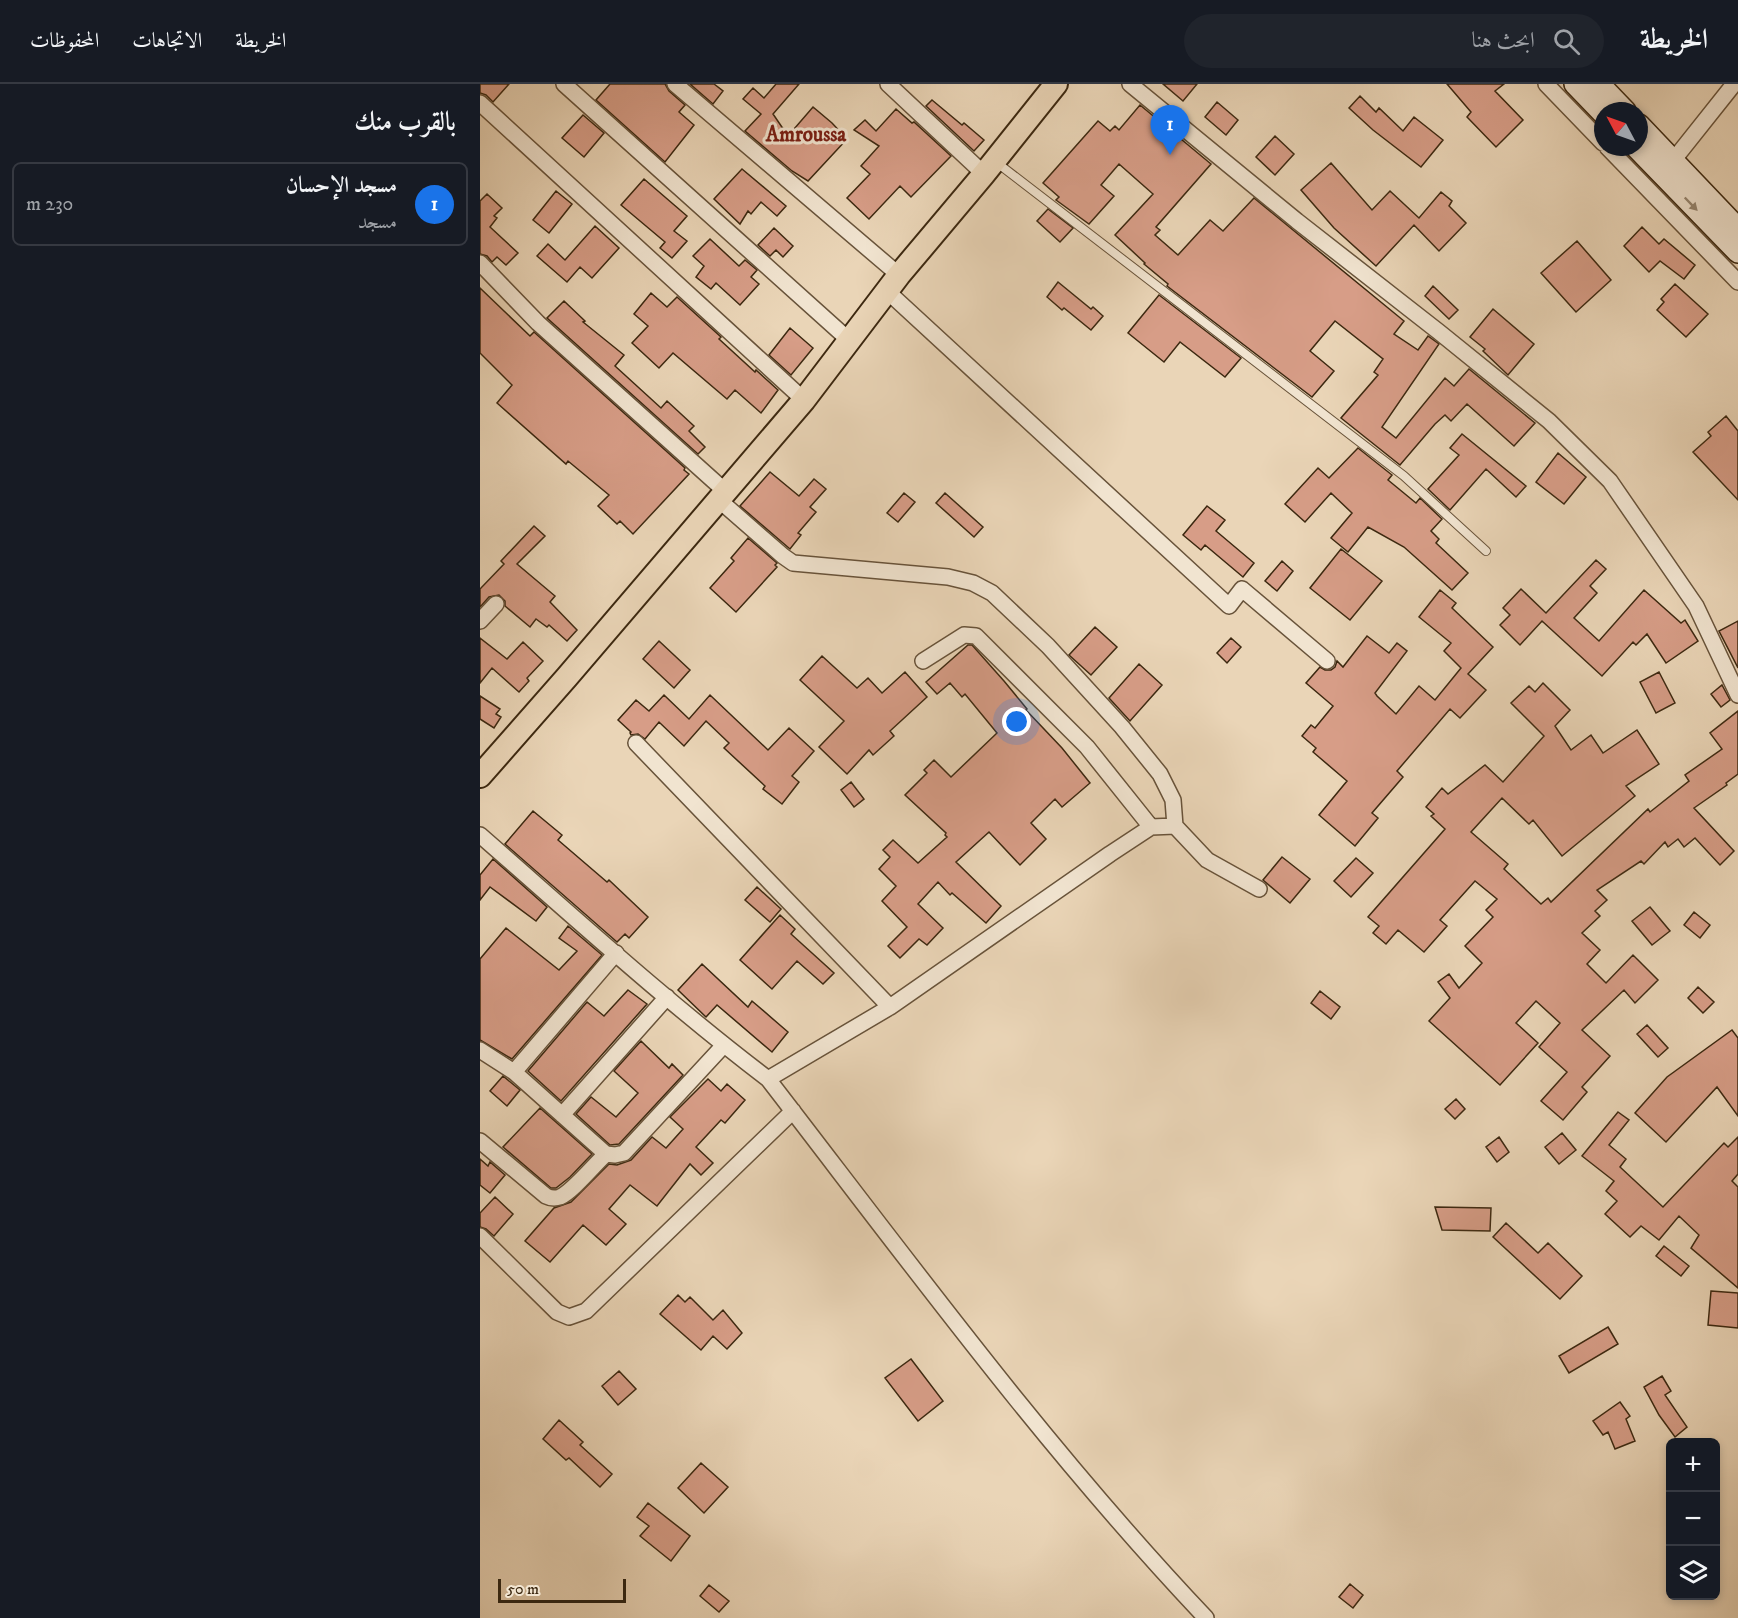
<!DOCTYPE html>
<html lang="ar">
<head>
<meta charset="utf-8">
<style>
  body { margin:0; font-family:"IM FELL DW Pica",Amiri,serif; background:#20242c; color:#f1f3f6; direction:rtl }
  .controls { position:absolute; right:18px; bottom:18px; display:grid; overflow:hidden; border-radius:9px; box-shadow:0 3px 9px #0003 }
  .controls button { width:54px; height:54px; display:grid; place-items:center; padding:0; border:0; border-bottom:2px solid #363941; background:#171b24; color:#f1f3f6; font:30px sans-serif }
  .compass { position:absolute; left:1114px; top:18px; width:54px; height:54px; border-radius:50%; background:#171b24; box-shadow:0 3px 9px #0003; rotate:311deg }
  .scale { position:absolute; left:18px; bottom:15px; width:128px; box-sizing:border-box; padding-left:6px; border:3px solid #3c2810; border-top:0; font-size:16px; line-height:21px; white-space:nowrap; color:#3c2810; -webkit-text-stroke:4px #f1e4d0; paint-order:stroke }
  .you { position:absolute; left:537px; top:638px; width:21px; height:21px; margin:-15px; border:4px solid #fff; border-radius:50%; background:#1a73e8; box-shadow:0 0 0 9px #1a73e833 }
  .badge { display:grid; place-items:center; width:39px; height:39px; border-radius:50%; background:#1a73e8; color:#fff; font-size:20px; font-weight:700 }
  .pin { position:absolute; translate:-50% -50px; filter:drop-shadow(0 2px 3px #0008) }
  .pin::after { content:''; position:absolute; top:32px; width:21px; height:18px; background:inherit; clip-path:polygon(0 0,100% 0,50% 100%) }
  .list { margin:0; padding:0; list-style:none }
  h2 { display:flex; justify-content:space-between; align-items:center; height:78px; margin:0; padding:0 24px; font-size:26px }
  h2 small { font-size:20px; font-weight:400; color:#9ea1a6 }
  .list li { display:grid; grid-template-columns:39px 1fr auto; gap:18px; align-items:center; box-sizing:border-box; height:84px; margin:0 12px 12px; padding:0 12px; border:2px solid #363941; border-radius:9px }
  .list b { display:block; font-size:22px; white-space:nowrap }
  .list p { margin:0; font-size:20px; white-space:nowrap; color:#9ea1a6 }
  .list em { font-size:20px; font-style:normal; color:#9ea1a6 }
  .icon { flex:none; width:33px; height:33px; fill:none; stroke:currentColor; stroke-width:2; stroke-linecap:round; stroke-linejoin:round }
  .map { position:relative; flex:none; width:1258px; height:1534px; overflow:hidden; direction:ltr }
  header { display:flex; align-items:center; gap:36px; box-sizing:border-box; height:84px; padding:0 30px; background:#171b24; border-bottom:2px solid #363941 }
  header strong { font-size:28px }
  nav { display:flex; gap:33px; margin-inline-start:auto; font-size:21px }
  .search { width:420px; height:54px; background:#20242c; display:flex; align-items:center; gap:15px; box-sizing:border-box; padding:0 21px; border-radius:33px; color:#9ea1a6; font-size:22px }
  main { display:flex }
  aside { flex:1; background:#171b24 }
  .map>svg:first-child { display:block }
  .building { fill:#d79d87; stroke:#3c2810; stroke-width:1.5 }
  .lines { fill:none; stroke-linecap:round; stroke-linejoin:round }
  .lane-casing { stroke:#68533a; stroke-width:10 }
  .street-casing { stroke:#68533a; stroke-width:18 }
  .secondary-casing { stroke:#3c2810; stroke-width:24 }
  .primary-casing { stroke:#3c2810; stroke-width:26 }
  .lane { stroke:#f1e4d0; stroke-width:8 }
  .street { stroke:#f1e4d0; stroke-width:15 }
  .secondary { stroke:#f1e4d0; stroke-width:21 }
  .primary { stroke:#ead5b7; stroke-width:22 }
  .oneway { fill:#968670 }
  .labels { text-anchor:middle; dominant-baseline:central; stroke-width:6; stroke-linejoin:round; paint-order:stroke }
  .quarter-label { font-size:21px; font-weight:bold; fill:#7a1f14; stroke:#f1e4d0 }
</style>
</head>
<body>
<header>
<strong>الخريطة</strong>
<div class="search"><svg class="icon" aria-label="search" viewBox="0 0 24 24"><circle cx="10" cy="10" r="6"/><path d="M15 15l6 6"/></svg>ابحث هنا</div>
<nav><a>الخريطة</a><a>الاتجاهات</a><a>المحفوظات</a></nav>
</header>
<main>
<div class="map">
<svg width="1258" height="1534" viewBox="0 0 1258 1534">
  <rect width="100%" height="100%" fill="#ead5b7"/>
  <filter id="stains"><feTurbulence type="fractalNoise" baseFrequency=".00333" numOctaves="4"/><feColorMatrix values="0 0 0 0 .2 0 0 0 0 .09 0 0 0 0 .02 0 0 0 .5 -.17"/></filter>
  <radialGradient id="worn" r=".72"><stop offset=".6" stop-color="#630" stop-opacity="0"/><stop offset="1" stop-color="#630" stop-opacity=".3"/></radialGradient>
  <path class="building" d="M0,0H29L13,18L6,11L0,9Z
    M130,0H185L189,7L205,21L199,28L214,41L185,78L116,16Z
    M210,0H234L243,7L233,20Z
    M296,0H319L293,30L308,52L333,23L352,39L367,55L328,97L312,87L265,47L281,30L263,15L273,4L284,14Z
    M683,0H717L703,17Z
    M967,0H1024L1015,7L1043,36L1016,63L987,33L991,28Z
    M880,12L896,28L899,24L923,47L934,33L963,56L941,83L893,46L869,24Z
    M452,16L482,41L484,39L504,56L494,67L446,22Z
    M737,18L758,36L746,51L725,33Z
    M660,21L731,80L676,143L680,146L675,151L698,171L730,136L743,147L774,114L924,237L914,250L938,266L948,252L959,260L902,343L916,354L965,294L974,302L989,285L1055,339L1034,362L987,320L971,337L965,331L955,340L920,381L861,334L898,291L894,288L903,275L855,237L830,267L854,287L832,313L687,202L688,200L664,180L665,179L635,151L673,110L639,80L621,101L634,112L609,140L576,116L579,113L563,99L618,37L630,47L635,42L639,46Z
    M416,25L432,39L434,38L471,72L431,113L420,102L389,135L367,114L390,90L381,82L399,62L374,46L385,36L396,47Z
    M103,31L124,49L104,73L82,54Z
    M795,52L814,70L795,91L776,73Z
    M851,79L892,126L910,107L939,134L961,108L972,117L969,122L986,139L959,167L934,141L896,182L854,144L821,106Z
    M262,85L306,122L297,132L281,118L271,130L268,127L260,140L234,115Z
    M164,95L207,132L194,147L207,157L192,174L180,164L185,158L141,121Z
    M76,107L92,120L69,149L53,136Z
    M7,110L22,124L14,132L17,134L10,143L38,169L26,181L17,173L12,178L7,172L0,170V117Z
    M568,125L593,144L580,158L557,137Z
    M115,142L139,164L112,194L100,183L87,198L57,172L68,160L85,176Z
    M1162,143L1179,160L1184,155L1215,181L1204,195L1180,177L1169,188L1144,162Z
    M294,144L313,162L303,173L296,166L290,172L278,161Z
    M230,155L259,182L265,176L277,186L271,193L279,200L260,221L236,199L231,205L216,193L224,182L213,172Z
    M1097,157L1131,196L1096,228L1061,189Z
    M578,198L611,225L613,223L623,232L611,246L584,224L582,226L567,213Z
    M1195,200L1228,230L1206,253L1177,226L1184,218L1181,215Z
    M953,202L978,226L969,235L945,212Z
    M0,204L50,252L54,248L205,384L204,386L209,390L153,450L140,437L137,440L118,422L129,411L88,377L86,380L17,319L32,301L0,269Z
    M171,209L187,223L197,213L241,253L239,255L275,288L276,286L298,306L281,329L255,306L247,315L193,269L179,284L152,259L168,242L154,230Z
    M679,211L761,274L745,293L700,258L684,278L648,249Z
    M84,217L105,237L103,238L144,271L135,282L181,324L187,317L214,342L209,347L225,363L218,370L67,234Z
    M1013,225L1054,260L1028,291L1003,267L1005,265L990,253Z
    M310,244L333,264L311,291L289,271Z
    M1246,332L1258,347V416L1213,368L1231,352L1228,348Z
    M982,350L1046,402L1036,413L1006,385L970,426L948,405L979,371L970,364Z
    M878,364L912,391L908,396L936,419L940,414L962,435L951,447L959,455L956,459L988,489L972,506L924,463L888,443L868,468L851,454L872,429L851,409L825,438L805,420L838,384L849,394Z
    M1078,369L1106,393L1084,420L1056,398Z
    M290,388L319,412L334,395L346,405L330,423L336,428L318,449L321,451L310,465L260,422Z
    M424,409L435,418L418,438L407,429Z
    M465,409L503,443L494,453L456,419Z
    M727,422L745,436L736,447L774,479L763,493L725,461L721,466L703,451Z
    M54,442L65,452L37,480L75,512L70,518L97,546L87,557L69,541L67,543L56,535L50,543L25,522V517L19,511L9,513L0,523V505L24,480L21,477Z
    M268,454L297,479L295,481L297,483L256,528L230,504L254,477L251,474Z
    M861,465L902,497L870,536L830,504Z
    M1116,476L1126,485L1110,502L1117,509L1094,534L1119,557L1164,506L1201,539L1205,536L1218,557L1186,579L1167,550L1156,561L1153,558L1122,592L1062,537L1040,561L1020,541L1030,531L1023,524L1041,505L1066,529Z
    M802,477L813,487L797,507L785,497Z
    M960,506L976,519L972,524L1013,563L988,590L1006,606L980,634L970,625L917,687L923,693L892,729L898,734L875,762L839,731L867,697L833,668L836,664L822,652L831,641L835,644L853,622L826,599L840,583L845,586H851L855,583L857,577L863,583L887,552L909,569L917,559L927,567L895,609L897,612L916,630L939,602L955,616L981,584L964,567L971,559L939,533Z
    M1258,537V584L1239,547Z
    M615,543L637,563L611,591L589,571Z
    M0,554L27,575L43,558L63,577L47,594L49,597L39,608L12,584L0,599Z
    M751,554L761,563L747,579L737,569Z
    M179,557L210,586L194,604L163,575Z
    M488,561H492L524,597L547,625L546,626L582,664L610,699L582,723L575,715L551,739L566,755L540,781L509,748L476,778L521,822L506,839L472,809L470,811L458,798L438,820L463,844L447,861L439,855L420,874L408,862L427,843L402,817L416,802L399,785L410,773L403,766L413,756L438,779L467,753L465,751L466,749L425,711L447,689L444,686L454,676L471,693L517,649L485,610L482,613L470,599L457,610L446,598Z
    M342,572L377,604L388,594L402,609L425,588L447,613L410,647L414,652L393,671L389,666L367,690L339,663L364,637L320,596Z
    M659,580L682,601L650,637L629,614Z
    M1179,588L1195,619L1176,629L1160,598Z
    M1063,599L1090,626L1075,642L1091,666L1111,651L1123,669L1157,646L1179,680L1146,702L1155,712L1082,772L1053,736L1049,740L1022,714L991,748L1028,780L1024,785L1061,820L1068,814L1071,818L1168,725L1170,728L1209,697L1205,691L1242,665L1230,649L1258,627V690L1246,699L1247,701L1214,724L1254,767L1240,781L1215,754L1204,763L1198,755L1188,763L1185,758L1164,780L1161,777L1117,806L1127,816L1115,827L1120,832L1102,849L1120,866L1107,880L1126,899L1153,871L1178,896L1155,919L1144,906L1102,946L1130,972L1102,1003L1107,1008L1083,1036L1061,1017L1087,988L1059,963L1080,939L1056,917L1036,939L1058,959L1020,1001L949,937L970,914L958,898L969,890L979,904L1002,879L985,862L1013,833L1006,826L1017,815L995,797L960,836L967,842L944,868L918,846L906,860L893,849L899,842L888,833L965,745L951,732L954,730L946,723L962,704L968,710L1005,681L1023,698L1064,652L1031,619L1049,602L1055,608Z
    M1242,601L1250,616L1241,623L1231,610Z
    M184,611L209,635L230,611L288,666L309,644L334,667L312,692L319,698L302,720L283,705L285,702L244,664L249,659L226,637L204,662L179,638L165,655L158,650L151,651L150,649L151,648L138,636L156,616L169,627Z
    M0,612L20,625L16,630L21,633L14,644L0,635Z
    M371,698L384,715L374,723L361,706Z
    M53,727L82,751L78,756L127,798L129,796L168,833L149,854L145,850L137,858L25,760Z
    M802,773L830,795L810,819L783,796Z
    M876,774L893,789L871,813L854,797Z
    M13,775L67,823L56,837L10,803L0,816V791Z
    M277,803L301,825L290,838L265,816Z
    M1170,823L1190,847L1172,861L1152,837Z
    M1214,828L1230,841L1220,854L1204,841Z
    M300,831L315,845L311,850L354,889L343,900L317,877L292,905L260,876Z
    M88,842L122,871L32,975L0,956V875L26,844L79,886L97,867L79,854Z
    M222,880L268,923L272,917L308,948L292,968L237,921L226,933L198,906Z
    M1218,903L1234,918L1223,929L1208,914Z
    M148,906L167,920L81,1017L48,987L107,918L124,932Z
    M840,907L860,923L851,935L831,919Z
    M1167,941L1188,964L1178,973L1157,950Z
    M1252,946L1258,954V1032L1237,1003L1186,1058L1155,1029L1187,993Z
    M161,957L189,984L192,980L203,991L139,1060L130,1061L96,1030L111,1013L136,1033L158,1009L134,987Z
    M23,992L40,1006L27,1022L10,1007Z
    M228,995L241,1007L247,1000L265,1016L245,1039L241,1036L216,1063L233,1079L221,1091L210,1080L177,1122L150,1101L129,1125L146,1140L126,1161L103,1141L70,1178L45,1157L74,1124L91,1118L129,1080L137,1081L151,1076L172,1053L186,1064L203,1045L190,1033Z
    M976,1015L985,1025L975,1035L965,1025Z
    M60,1024L112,1070L90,1093L76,1104H71L23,1063Z
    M1138,1028L1149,1036L1129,1061L1146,1075L1140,1083L1183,1123L1244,1059L1248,1063L1258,1053V1090L1252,1097L1258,1103V1204L1211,1164L1219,1151L1199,1132L1179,1156L1161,1142L1150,1153L1125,1130L1137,1117L1126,1107L1134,1097L1102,1072Z
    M1082,1049L1096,1066L1079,1080L1065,1063Z
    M1019,1053L1029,1068L1017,1078L1006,1063Z
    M0,1075L8,1082L10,1078L25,1091L10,1109L0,1101Z
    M15,1113L33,1130L14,1152L6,1145L0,1143V1129Z
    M955,1123L1011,1124L1010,1147L962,1146Z
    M1026,1139L1058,1169L1068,1159L1102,1192L1080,1215L1013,1153Z
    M1184,1162L1209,1182L1201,1192L1176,1172Z
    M1231,1207L1258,1209V1244L1228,1241Z
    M198,1211L205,1218L210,1213L233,1236L243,1226L262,1249L247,1265L233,1252L221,1266L180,1230Z
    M1128,1243L1138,1260L1089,1289L1079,1272Z
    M431,1275L463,1317L438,1337L405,1294Z
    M139,1287L156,1305L138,1321L122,1302Z
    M1182,1292L1191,1307L1185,1311L1207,1343L1195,1353L1179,1331L1164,1303Z
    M1140,1318L1150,1332L1146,1335L1155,1357L1135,1365L1128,1348L1123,1351L1113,1337Z
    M79,1336L103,1358L100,1361L132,1390L120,1403L89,1374L86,1376L63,1355Z
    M221,1379L248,1403L224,1429L198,1404Z
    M168,1419L210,1452L191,1477L160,1452L169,1442L157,1433Z
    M870,1500L883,1511L873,1524L859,1513Z
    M229,1501L249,1517L239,1528L220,1512Z"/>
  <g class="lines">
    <defs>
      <path id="lane" d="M516,78L924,392L1006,467"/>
      <path id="street" d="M84,0L370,257
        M195,0L419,191
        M408,0L504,90
        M650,0L817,137L959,248L1069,337L1130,397L1216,522L1258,611
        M1066,0L1123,59
        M0,19L324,316
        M1127,63L1258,198
        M1188,83L1254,0
        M0,179L58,239L245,407
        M407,207L749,522L762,505L847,577
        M239,416L303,472L313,479L468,493L493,499L512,509L568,562L642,643L680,690L693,716L695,742
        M0,537L16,520
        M443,577L484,551L496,552L607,663L671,743
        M156,659L410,923
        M0,751C95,834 188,919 288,995C430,1179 566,1365 726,1534
        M0,966L34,988L126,1070L135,1071L144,1069L244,961
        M34,988L136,869
        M288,995L410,923L630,770L671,743L695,742L727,776L779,805
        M82,1031L187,913
        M0,1057L66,1112C70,1114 74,1115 80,1113C92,1108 115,1080 126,1070
        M0,1152L77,1228L89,1233L106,1227L313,1027"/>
      <path id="secondary" d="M1095,0L1123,29
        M1119,0L1145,27
        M1159,41L1258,145
        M1156,63L1258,168"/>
      <path id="primary" d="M0,692L87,593L324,316L419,191L504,90L576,0"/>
    </defs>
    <use href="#lane" class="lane-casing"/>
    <use href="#street" class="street-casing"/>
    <use href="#secondary" class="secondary-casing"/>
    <use href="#primary" class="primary-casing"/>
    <use href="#lane" class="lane"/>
    <use href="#street" class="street"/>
    <use href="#secondary" class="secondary"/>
    <use href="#primary" class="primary"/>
  </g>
  <defs><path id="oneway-solid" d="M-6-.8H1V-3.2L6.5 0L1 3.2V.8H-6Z" transform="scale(1.5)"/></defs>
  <use class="oneway" href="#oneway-solid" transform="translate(1211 120) rotate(46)"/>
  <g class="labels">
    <g class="quarter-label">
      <text x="326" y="51">Amroussa</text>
    </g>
  </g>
  <rect width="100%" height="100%" filter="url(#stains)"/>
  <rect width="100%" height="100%" fill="url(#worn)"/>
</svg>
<div class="controls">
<button>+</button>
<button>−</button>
<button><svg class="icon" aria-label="layers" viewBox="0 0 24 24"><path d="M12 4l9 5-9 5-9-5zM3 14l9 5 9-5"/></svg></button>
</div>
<svg class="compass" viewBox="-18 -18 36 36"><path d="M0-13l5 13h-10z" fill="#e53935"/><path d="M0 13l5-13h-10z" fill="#9ea1a6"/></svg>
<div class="scale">50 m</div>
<div class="you"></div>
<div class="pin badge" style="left:690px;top:71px">1</div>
</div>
<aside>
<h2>بالقرب منك<small></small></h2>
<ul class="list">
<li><span class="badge">1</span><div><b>مسجد الإحسان</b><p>مسجد</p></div><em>230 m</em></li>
</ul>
</aside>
</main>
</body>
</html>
